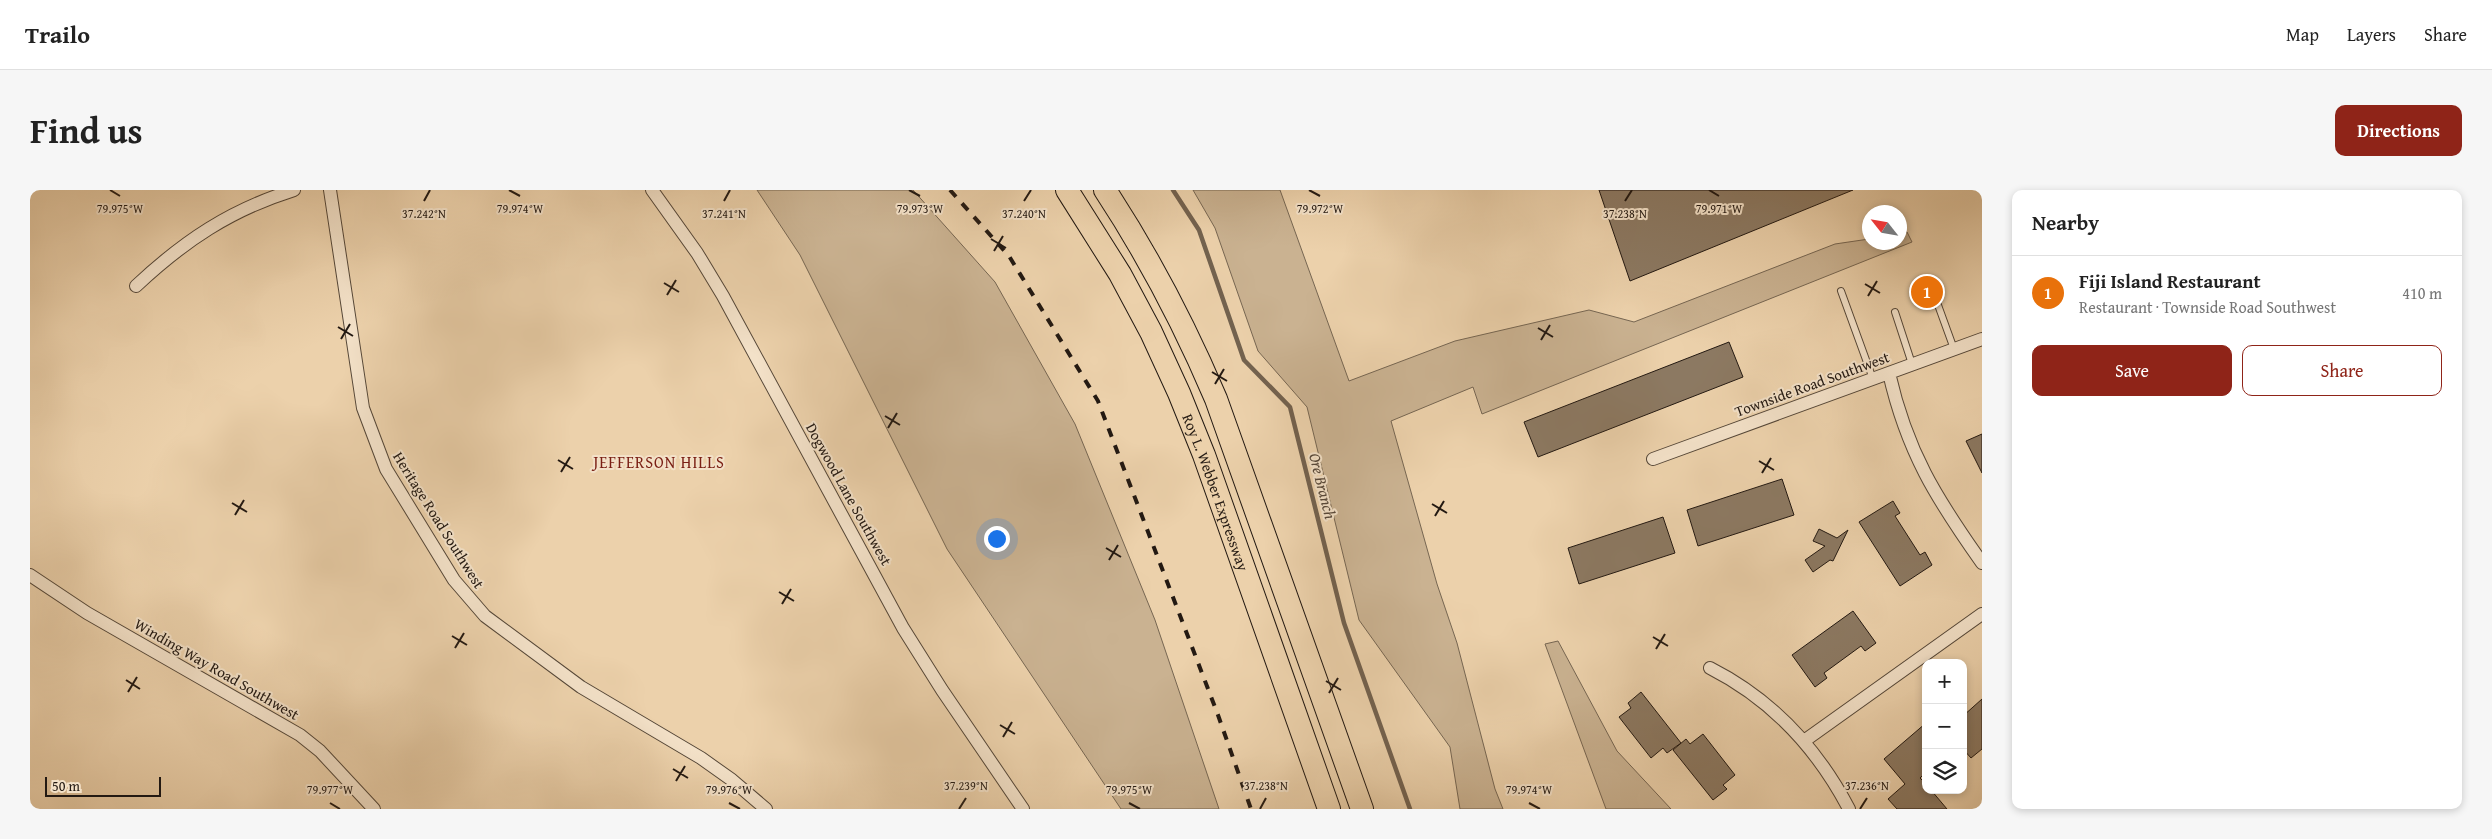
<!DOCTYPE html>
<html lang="en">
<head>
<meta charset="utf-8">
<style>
  body { margin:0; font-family:"Gentium Book Plus",serif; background:#f6f6f6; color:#222 }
  .controls { position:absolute; right:15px; bottom:15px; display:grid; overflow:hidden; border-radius:10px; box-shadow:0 2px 8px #0003 }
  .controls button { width:45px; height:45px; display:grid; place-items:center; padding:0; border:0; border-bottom:1px solid #e0e0e0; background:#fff; color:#222; font:25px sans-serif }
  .compass { position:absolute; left:1832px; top:15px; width:45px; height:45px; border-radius:50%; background:#fff; box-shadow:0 2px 8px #0003; rotate:301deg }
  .scale { position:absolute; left:15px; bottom:12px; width:116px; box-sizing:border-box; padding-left:5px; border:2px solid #231912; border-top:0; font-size:14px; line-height:18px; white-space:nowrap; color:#231912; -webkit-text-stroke:4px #f3e1c8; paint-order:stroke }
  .you { position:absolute; left:966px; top:348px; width:18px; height:18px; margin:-12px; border:4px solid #fff; border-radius:50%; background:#1a73e8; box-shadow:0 0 0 8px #1a73e833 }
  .badge { display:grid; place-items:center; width:32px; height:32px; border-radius:50%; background:#8f2418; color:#fff; font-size:16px; font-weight:700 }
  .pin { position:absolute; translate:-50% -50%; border:2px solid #fff; box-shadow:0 1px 5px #0006 }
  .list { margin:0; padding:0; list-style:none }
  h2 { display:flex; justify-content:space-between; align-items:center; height:65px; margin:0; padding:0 20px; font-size:21px }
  h2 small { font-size:16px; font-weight:400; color:#767676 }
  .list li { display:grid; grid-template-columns:32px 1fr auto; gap:15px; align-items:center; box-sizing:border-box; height:75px; padding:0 20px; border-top:1px solid #e0e0e0 }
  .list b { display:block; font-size:19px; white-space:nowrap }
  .list p { margin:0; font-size:16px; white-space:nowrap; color:#767676 }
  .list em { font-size:16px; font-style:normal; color:#767676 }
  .actions { display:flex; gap:10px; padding:15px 20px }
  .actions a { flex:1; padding:11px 0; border:1px solid #8f2418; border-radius:10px; text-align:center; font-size:18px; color:#8f2418 }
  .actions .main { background:#8f2418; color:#fff }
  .icon { flex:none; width:28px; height:28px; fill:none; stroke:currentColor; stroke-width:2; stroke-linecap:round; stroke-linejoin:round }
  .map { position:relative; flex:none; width:1952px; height:619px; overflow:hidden; border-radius:10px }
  header { display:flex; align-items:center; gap:30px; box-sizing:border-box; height:70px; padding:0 25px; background:#fff; border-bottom:1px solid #e0e0e0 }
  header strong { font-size:24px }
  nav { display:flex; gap:28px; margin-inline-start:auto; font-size:18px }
  .intro { display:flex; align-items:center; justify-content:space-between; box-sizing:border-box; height:120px; padding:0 30px }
  h1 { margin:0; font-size:35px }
  .button { padding:12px 22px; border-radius:10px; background:#8f2418; color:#fff; font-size:18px; font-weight:700 }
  main { display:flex; gap:30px; padding:0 30px }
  aside { flex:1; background:#fff; border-radius:10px; box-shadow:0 2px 8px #0003 }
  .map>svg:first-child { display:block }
  .green { fill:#cab291; stroke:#766652 }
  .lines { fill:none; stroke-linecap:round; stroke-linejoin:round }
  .stream { stroke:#73624f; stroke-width:4.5 }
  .building { fill:#8c7962; stroke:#231912 }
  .service-casing { stroke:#554738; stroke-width:8 }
  .minor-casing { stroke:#554738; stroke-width:14 }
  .motorway-casing { stroke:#231912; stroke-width:24 }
  .service { stroke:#f3e1c8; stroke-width:6 }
  .minor { stroke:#f3e1c8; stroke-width:12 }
  .motorway { stroke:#ecd1ab; stroke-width:22 }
  .rail { stroke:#231912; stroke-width:4; stroke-dasharray:9 9; stroke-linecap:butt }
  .ticks { fill:none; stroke:#231912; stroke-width:2 }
  .labels { text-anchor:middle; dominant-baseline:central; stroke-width:4; stroke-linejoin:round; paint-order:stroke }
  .street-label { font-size:15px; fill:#231912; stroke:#f3e1c8 }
  .neighbourhood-label { font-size:16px; letter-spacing:1px; fill:#7a1f14; stroke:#f3e1c8 }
  .water-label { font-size:16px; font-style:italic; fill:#58493a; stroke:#f3e1c8 }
  .ticks-label { font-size:12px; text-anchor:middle; fill:#231912; stroke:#f3e1c8; stroke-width:4; stroke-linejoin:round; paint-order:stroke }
</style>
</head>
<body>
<header>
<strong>Trailo</strong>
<nav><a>Map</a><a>Layers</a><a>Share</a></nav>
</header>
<div class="intro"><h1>Find us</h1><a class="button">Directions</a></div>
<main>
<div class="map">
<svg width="1952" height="619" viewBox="0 0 1952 619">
  <rect width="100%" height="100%" fill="#ecd1ab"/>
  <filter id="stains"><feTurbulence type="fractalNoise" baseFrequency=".004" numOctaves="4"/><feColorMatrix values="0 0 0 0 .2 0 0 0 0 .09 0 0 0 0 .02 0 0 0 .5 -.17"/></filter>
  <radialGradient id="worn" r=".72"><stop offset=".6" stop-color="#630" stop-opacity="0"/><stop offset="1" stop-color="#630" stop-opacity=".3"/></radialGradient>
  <path class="green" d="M727,0H883L965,92L1045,234L1125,430L1189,619H1091L917,359L770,65Z
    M1163,0H1250L1319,191L1425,151L1559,120L1604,132L1805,54L1839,49L1840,52H1870V43L1877,42L1882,52L1452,224L1443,197L1361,231L1407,394L1427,453L1465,599L1473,619H1430L1420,557L1329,430L1277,217L1228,161L1185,38Z
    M1528,451L1587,561L1641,619H1576L1515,454Z"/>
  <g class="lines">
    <path class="stream" d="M1143,0L1169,40L1214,170L1260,217L1314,433L1380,619"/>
  </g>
  <path class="building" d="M1569,0H1823L1600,91Z
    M1699,152L1713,187L1508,267L1494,232Z
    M1952,244V283L1936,251Z
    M1752,289L1764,325L1668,356L1657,320Z
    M1863,311L1870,323L1865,326L1890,365L1895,362L1902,375L1870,396L1829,332Z
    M1633,327L1645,363L1549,394L1538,358Z
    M1789,339L1807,348L1818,340L1803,371L1800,370L1783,382L1775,370L1795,356L1783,351Z
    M1823,421L1846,453L1835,461L1831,456L1794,483L1797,488L1785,497L1762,465Z
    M1611,502L1651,553L1637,563L1633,558L1621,568L1589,527L1601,518L1598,513Z
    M1952,509V559L1941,568L1933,559V526Z
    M1896,533V582L1890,588L1896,594V600H1901L1917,619H1867L1858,609L1875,594L1854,569Z
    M1673,544L1705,585L1693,595L1697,599L1683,610L1643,560L1656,549L1660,554Z"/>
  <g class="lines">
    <defs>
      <path id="service" d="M1811,101L1843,189
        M1908,115L1924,159
        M1865,122L1882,174"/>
      <path id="minor" d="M300,0L333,218L356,279L424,390L455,426L551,497L671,568L702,590L736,619
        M622,0L667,63L693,106L873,438L912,500L993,619
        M106,96C154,51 200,20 264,0
        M1859,183C1877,262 1906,308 1952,373
        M1623,269L1952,149
        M0,385L57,423L270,545L290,561L344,619
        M1680,478C1741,509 1787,558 1819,619
        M1774,551L1952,424"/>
      <g id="motorway">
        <path id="s1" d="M1037,0L1090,84L1121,142L1149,203L1174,265L1299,619"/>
        <path d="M1075,0C1119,67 1155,136 1186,209L1332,619"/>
      </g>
    </defs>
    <use href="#service" class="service-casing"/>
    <use href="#minor" class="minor-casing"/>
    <use href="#motorway" class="motorway-casing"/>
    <use href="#service" class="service"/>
    <use href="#minor" class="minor"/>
    <use href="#motorway" class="motorway"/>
    <path class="rail" d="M920,0L979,66L1068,211L1188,525L1221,619"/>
  </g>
  <path class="ticks" d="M80,0L90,6M479,0L490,6M879,0L890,6M1279,0L1290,6M1679,0L1689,6M394,11L400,0M694,11L700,0M994,11L1001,0M1595,11L1602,0M961,49L976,58M964,61L973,46M634,93L649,102M1835,94L1850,103M637,105L646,90M1838,106L1847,91M308,137L323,146M1508,138L1523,147M311,149L320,134M1511,150L1520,135M1182,182L1197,191M1185,194L1194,179M855,226L870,235M858,238L867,223M528,270L543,279M1729,271L1744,280M531,282L540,267M1732,283L1741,268M202,313L217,322M1402,314L1417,323M205,325L214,310M1405,326L1414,311M1076,358L1091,367M1079,370L1088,355M749,402L764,411M752,414L761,399M422,446L437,455M1623,447L1638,456M425,458L434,443M1626,459L1635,444M96,490L110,499M1296,491L1311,500M98,502L107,487M1299,503L1308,488M970,535L985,544M973,547L982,532M643,579L658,588M646,591L655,576M300,613L310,619M699,613L710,619M1099,613L1110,619M1499,613L1510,619M929,619L936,608M1230,619L1236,608M1830,619L1837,608"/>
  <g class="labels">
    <g class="street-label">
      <text transform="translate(1782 194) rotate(-20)">Townside Road Southwest</text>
      <text stroke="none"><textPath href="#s1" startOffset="338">Roy L. Webber Expressway</textPath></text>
      <text transform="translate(819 304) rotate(61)">Dogwood Lane Southwest</text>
      <text transform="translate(409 330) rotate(58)">Heritage Road Southwest</text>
      <text transform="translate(187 479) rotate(30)">Winding Way Road Southwest</text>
    </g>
    <g class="neighbourhood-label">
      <text x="629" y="272">JEFFERSON HILLS</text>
    </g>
    <g class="water-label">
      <text transform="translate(1293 296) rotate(76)">Ore Branch</text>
    </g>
  </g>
  <g class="ticks-label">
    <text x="90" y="23">79.975°W</text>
    <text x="490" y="23">79.974°W</text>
    <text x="890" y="23">79.973°W</text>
    <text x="1290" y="23">79.972°W</text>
    <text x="1689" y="23">79.971°W</text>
    <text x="394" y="28">37.242°N</text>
    <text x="694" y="28">37.241°N</text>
    <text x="994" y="28">37.240°N</text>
    <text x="1595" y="28">37.238°N</text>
    <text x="936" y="600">37.239°N</text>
    <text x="1236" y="600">37.238°N</text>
    <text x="1837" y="600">37.236°N</text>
    <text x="300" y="604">79.977°W</text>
    <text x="699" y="604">79.976°W</text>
    <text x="1099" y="604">79.975°W</text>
    <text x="1499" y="604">79.974°W</text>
  </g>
  <rect width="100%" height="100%" filter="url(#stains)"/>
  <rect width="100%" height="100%" fill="url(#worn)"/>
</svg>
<div class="controls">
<button>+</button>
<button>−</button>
<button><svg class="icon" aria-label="layers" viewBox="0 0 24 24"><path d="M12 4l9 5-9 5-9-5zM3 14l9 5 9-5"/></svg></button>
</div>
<svg class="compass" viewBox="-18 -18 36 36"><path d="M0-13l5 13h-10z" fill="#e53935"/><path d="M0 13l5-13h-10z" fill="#767676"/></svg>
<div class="scale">50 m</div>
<div class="you"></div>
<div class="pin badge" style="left:1897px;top:102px;background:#e8710a">1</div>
</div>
<aside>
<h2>Nearby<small></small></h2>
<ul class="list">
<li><span class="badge" style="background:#e8710a">1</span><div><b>Fiji Island Restaurant</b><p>Restaurant · Townside Road Southwest</p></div><em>410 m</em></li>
</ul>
<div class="actions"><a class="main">Save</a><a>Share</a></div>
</aside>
</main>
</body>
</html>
